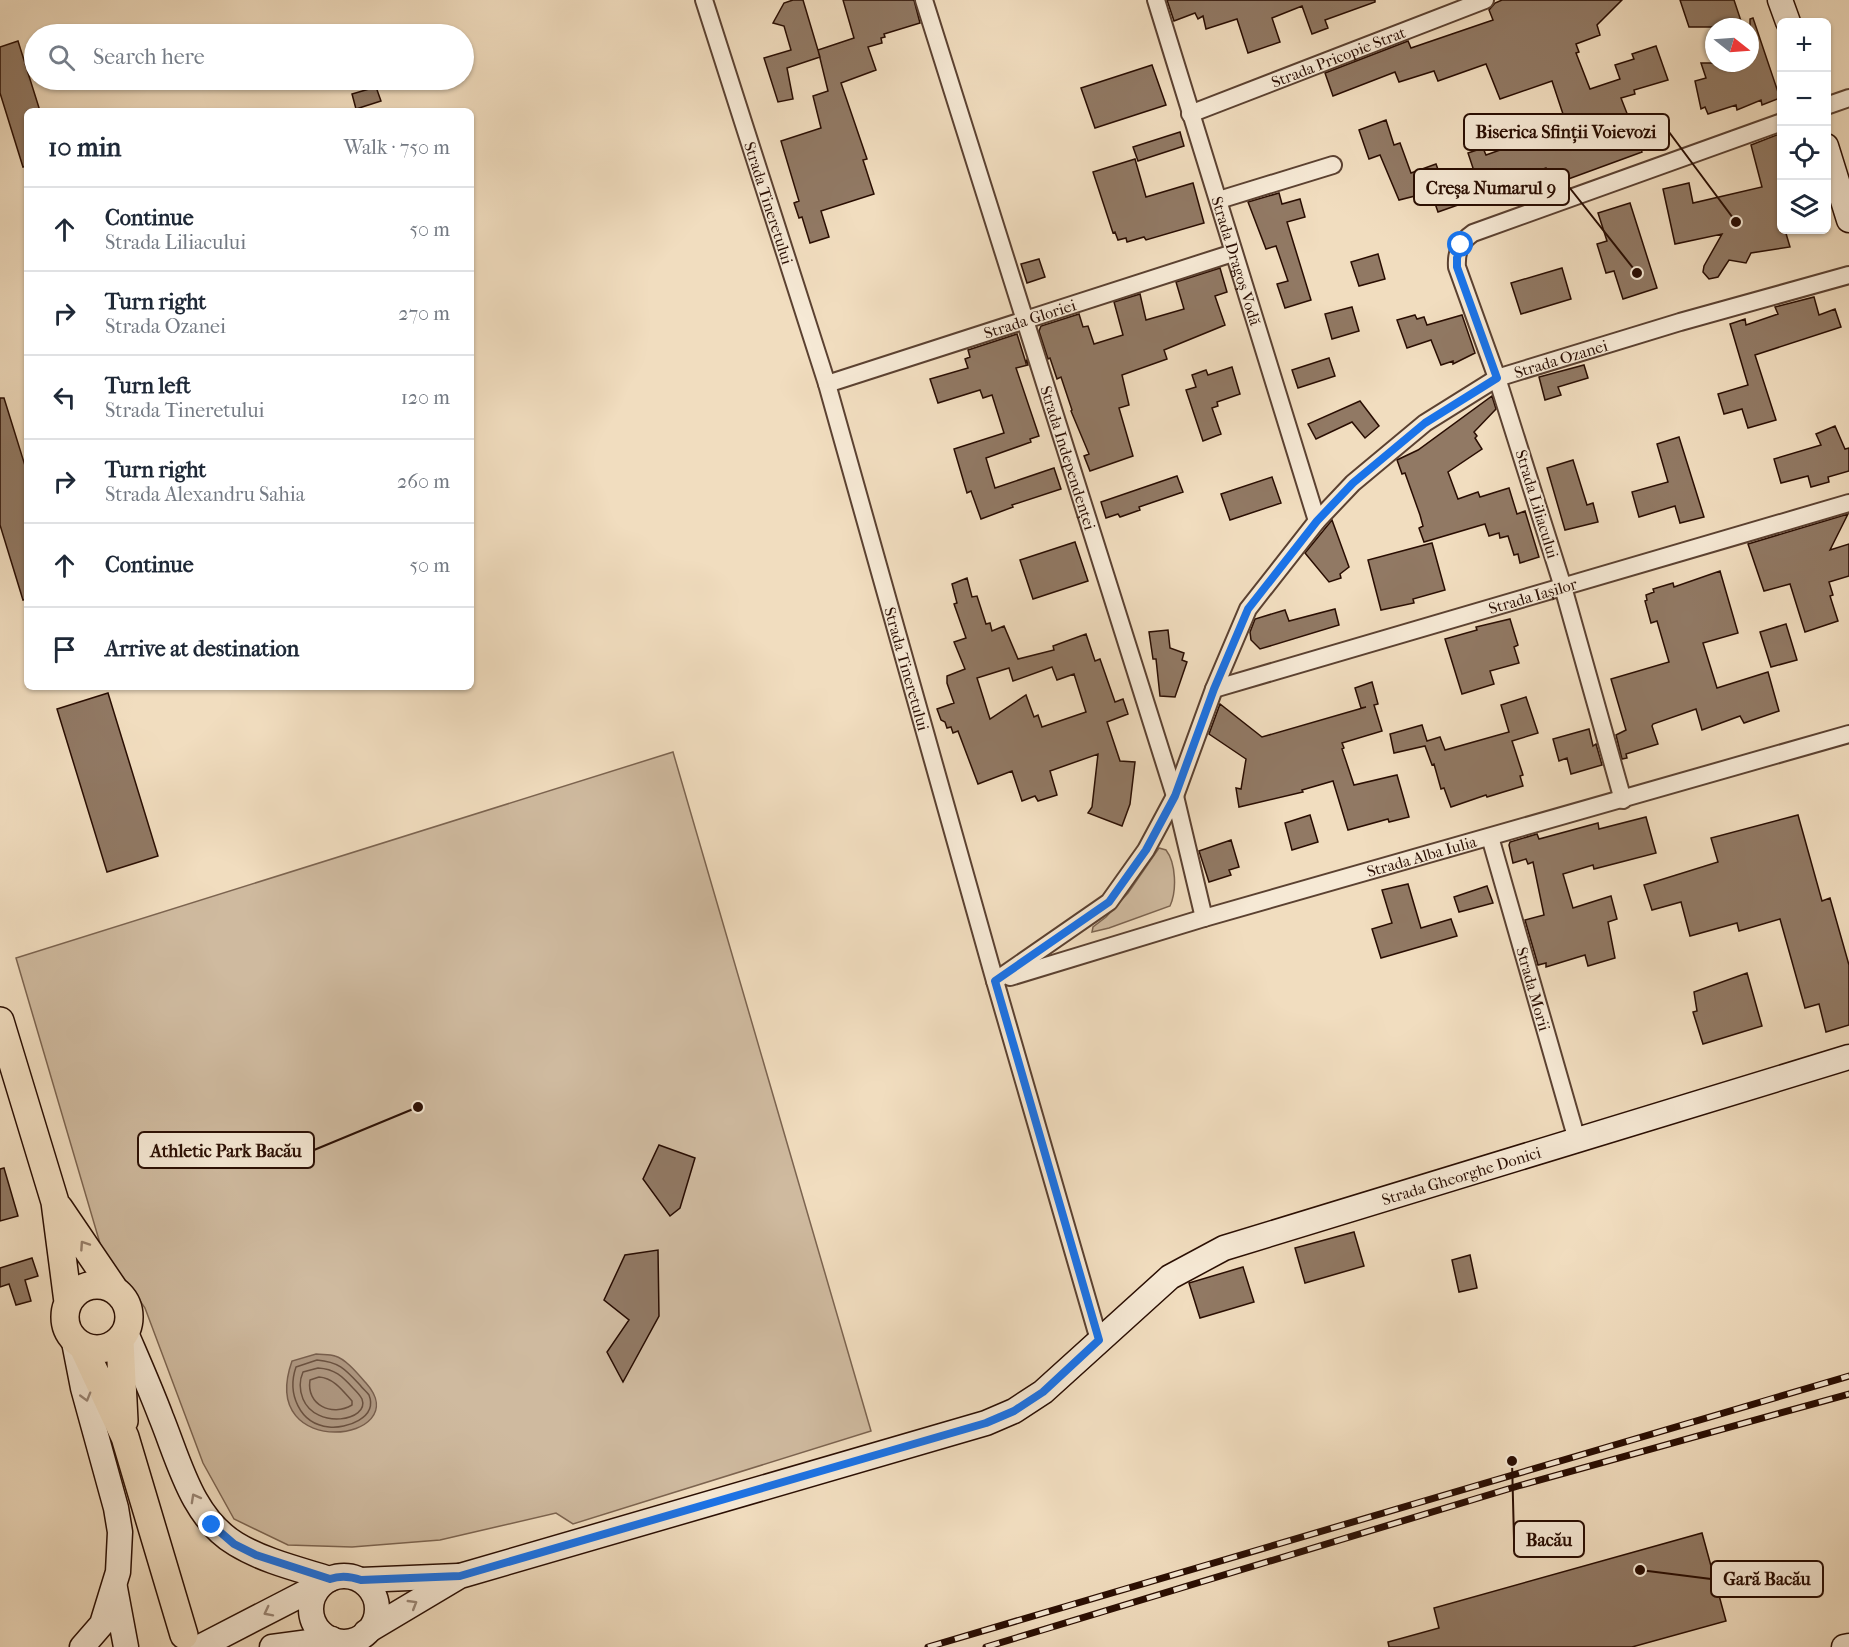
<!DOCTYPE html>
<html lang="en">
<head>
<meta charset="utf-8">
<style>
  body { margin:0; font-family:"IM FELL French Canon",serif; background:#f6f6f7; color:#1f2937 }
  .controls { position:absolute; right:18px; top:18px; display:grid; overflow:hidden; border-radius:9px; box-shadow:0 2px 4px #0004 }
  .controls button { width:54px; height:54px; display:grid; place-items:center; padding:0; border:0; border-bottom:2px solid #e0e1e3; background:#fff; color:#1f2937; font:30px sans-serif }
  .compass { position:absolute; left:1705px; top:18px; width:54px; height:54px; border-radius:50%; background:#fff; box-shadow:0 2px 4px #0004; rotate:107deg }
  .stop { position:absolute; width:18px; height:18px; margin:-14px; border:4px solid #1a73e8; border-radius:50%; background:#fff }
  .stop.end { background:#1a73e8; border-color:#fff; box-shadow:0 2px 6px #0008 }
  .list { margin:0; padding:0; list-style:none }
  h2 { display:flex; justify-content:space-between; align-items:center; height:78px; margin:0; padding:0 24px; font-size:26px }
  h2 small { font-size:20px; font-weight:400; color:#747a83 }
  .list li { display:grid; grid-template-columns:39px 1fr auto; gap:18px; align-items:center; box-sizing:border-box; height:84px; padding:0 24px; border-top:2px solid #e0e1e3 }
  .list b { display:block; font-size:22px; white-space:nowrap }
  .list p { margin:0; font-size:20px; white-space:nowrap; color:#747a83 }
  .list em { font-size:20px; font-style:normal; color:#747a83 }
  .icon { flex:none; width:33px; height:33px; fill:none; stroke:currentColor; stroke-width:2; stroke-linecap:round; stroke-linejoin:round }
  .map { position:relative; flex:none; width:1849px; height:1647px; overflow:hidden }
  .search { position:absolute; background:#fff; box-shadow:0 2px 4px #0004; left:24px; top:24px; width:450px; height:66px; display:flex; align-items:center; gap:15px; box-sizing:border-box; padding:0 21px; border-radius:33px; color:#747a83; font-size:22px }
  .panel { position:absolute; background:#fff; box-shadow:0 2px 4px #0004; left:24px; top:108px; width:450px; height:582px; border-radius:9px }
  .map>svg:first-child { display:block }
  .green { fill:#cfba9f; stroke:#7c6450; stroke-width:1.5 }
  .water { fill:#ad967f; stroke:#785f4d; stroke-width:1.5 }
  .lines { fill:none; stroke-linecap:round; stroke-linejoin:round }
  .shore { stroke:#6b5240; stroke-width:1.5 }
  .building { fill:#917964; stroke:#290d02; stroke-width:1.5; fill-rule:evenodd }
  .street-casing { stroke:#5b4131; stroke-width:20 }
  .secondary-casing { stroke:#290d02; stroke-width:27 }
  .primary-casing { stroke:#290d02; stroke-width:30 }
  .street { stroke:#f6e9d5; stroke-width:16 }
  .secondary { stroke:#f6e9d5; stroke-width:24 }
  .primary { stroke:#f1ddbf; stroke-width:27 }
  .rail-casing { stroke:#290d02; stroke-width:7 }
  .rail { stroke:#f6e9d5; stroke-width:4.5; stroke-dasharray:14; stroke-linecap:butt }
  .oneway { stroke:#977f6a }
  .oneway2 { stroke:#9a8676 }
  .route { stroke:#1a73e8; stroke-width:8 }
  .labels { text-anchor:middle; dominant-baseline:central; stroke-width:4.5; stroke-linejoin:round; paint-order:stroke }
  .street-label { font-size:16px; fill:#290d02; stroke:#f6e9d5 }
  .leader { fill:none; stroke:#290d02; stroke-width:2 }
  .callout-dot { fill:#290d02; stroke:#f6e9d5; stroke-width:2 }
  .callout { fill:#f6e9d5; stroke:#290d02; stroke-width:2 }
  .callout-label { font-size:18px; text-anchor:middle; font-weight:bold; fill:#290d02 }
</style>
</head>
<body>
<div class="map">
<svg width="1849" height="1647" viewBox="0 0 1849 1647">
  <rect width="100%" height="100%" fill="#f1ddbf"/>
  <filter id="stains"><feTurbulence type="fractalNoise" baseFrequency=".00333" numOctaves="4"/><feColorMatrix values="0 0 0 0 .2 0 0 0 0 .09 0 0 0 0 .02 0 0 0 .5 -.17"/></filter>
  <radialGradient id="worn" r=".72"><stop offset=".6" stop-color="#630" stop-opacity="0"/><stop offset="1" stop-color="#630" stop-opacity=".3"/></radialGradient>
  <path class="green" d="M673,752L871,1431L573,1524L556,1513L440,1540L352,1547L288,1545L234,1519L203,1463L145,1308L130,1286L104,1257L16,958Z
    M1159,848L1166,850C1176,863 1177,891 1170,906L1109,928L1092,932L1093,927L1106,917L1128,893Z"/>
  <path class="water" d="M316,1354C322,1355 329,1354 335,1356C346,1359 358,1374 366,1383C418,1441 256,1463 292,1361Z"/>
  <g class="lines">
    <path class="shore" d="M317,1360C339,1362 345,1369 360,1385C362,1388 367,1392 369,1395C378,1418 346,1429 329,1427C299,1424 287,1393 296,1367Z
      M318,1368C335,1369 342,1376 353,1388C356,1391 360,1395 362,1399C370,1421 316,1430 303,1399C299,1389 299,1381 303,1372Z
      M319,1377C334,1378 343,1391 352,1401V1405C332,1417 306,1405 310,1380Z"/>
  </g>
  <path class="building" d="M793,0H803L820,57L787,68L793,99L778,102L764,58L791,50L784,26L773,23L784,3Z
    M843,0H914L920,23L884,34L885,37L881,38L882,43L868,47L876,70L841,83L867,159L863,160L874,194L821,211L829,237L810,243L802,217L799,218L794,203L799,201L781,141L821,128L813,96L828,91L818,50L854,38Z
    M1167,0H1375V2L1325,20L1328,28L1312,34L1302,6L1272,18L1280,42L1248,53L1237,19L1206,29L1203,16L1198,19L1195,13L1174,21Z
    M1502,0H1622L1597,25L1600,35L1576,44L1579,52L1576,53L1590,89L1620,79L1615,65L1634,59L1632,54L1656,46L1668,80L1634,90L1635,94L1621,98L1642,152L1552,185L1546,168L1493,187L1495,192L1438,212L1431,192L1399,200L1380,155L1369,159L1359,130L1386,120L1394,145L1400,143L1411,173L1436,164L1443,183L1474,171L1468,153L1483,148L1486,155L1531,139L1532,142L1568,129L1552,81L1500,99L1486,64L1438,81L1434,71L1399,82L1395,72L1333,96L1325,73L1408,41L1411,48L1493,20L1489,10L1495,3Z
    M1680,0H1734L1743,27H1689Z
    M1753,18L1780,98L1762,105L1761,100L1737,110L1736,105L1708,114L1705,107L1701,109L1695,81L1706,78L1701,63H1750V19Z
    M18,41L40,111H27V166L23,167L0,93V47Z
    M1152,65L1166,105L1095,128L1081,88Z
    M376,87L381,101L356,109L352,94Z
    M1180,132L1184,146L1138,161L1133,147Z
    M1782,133V207L1779,208L1782,217V230H1785L1790,247L1751,253L1746,263L1729,260L1718,277L1709,279L1703,272L1704,266L1722,234L1675,244L1663,189L1689,183L1693,203L1762,187L1751,145Z
    M1135,159L1146,197L1193,183L1204,223L1146,240L1144,237L1127,242L1126,238L1118,240L1115,232L1113,233L1093,172Z
    M1279,193L1282,204L1300,199L1305,217L1287,222L1311,300L1285,308L1277,284L1288,281L1276,246L1266,249L1248,202Z
    M1630,203L1657,288L1623,299L1614,271L1606,273L1597,244L1607,241L1598,213Z
    M1378,254L1385,279L1359,286L1351,262Z
    M1039,259L1045,277L1027,283L1021,264Z
    M1220,268L1227,292L1215,296L1225,325L1164,350L1167,359L1122,375L1129,405L1119,408L1133,456L1090,471L1084,456L1089,454L1071,411L1072,410L1061,377L1057,379L1050,358L1048,359L1039,331L1041,326L1079,314L1083,327L1088,326L1094,344L1123,335L1114,302L1140,294L1146,320L1184,309L1176,282Z
    M1562,268L1571,299L1521,314L1511,283Z
    M1814,297L1819,315L1835,309L1841,327L1755,355L1776,420L1748,428L1742,409L1724,414L1718,394L1748,385L1730,324L1745,319L1746,325L1778,314L1775,307Z
    M1352,307L1359,331L1332,339L1325,314Z
    M1415,315L1417,319L1424,317L1427,325L1462,315L1475,353L1453,364V361L1441,365L1431,340L1407,348L1397,320Z
    M1017,334L1026,363L1027,360L1028,365L1016,368L1039,436L1030,439L1031,442L986,458L995,488L1054,468L1061,489L1012,505L1013,507L981,519L971,491L967,493L954,449L1004,433L992,395L983,398L980,390L938,403L930,379L968,368L965,359L970,357L968,350Z
    M1329,358L1335,376L1298,388L1292,370Z
    M1584,365L1588,378L1558,387L1561,395L1545,400L1539,377Z
    M1232,367L1240,394L1217,402L1218,406L1212,408L1221,434L1203,441L1186,390L1196,387L1192,375L1206,370L1208,375Z
    M1492,396L1496,409L1474,432L1477,436L1475,438L1482,449L1448,472L1458,499L1478,492L1480,497L1509,488L1517,514L1525,511L1539,557L1520,563L1518,554L1514,555L1508,536L1500,538L1499,533L1489,536L1485,524L1424,542L1419,528L1423,526L1420,515L1405,473L1402,474L1397,460L1418,450Z
    M0,398H4L27,472V599L23,600L0,525Z
    M1360,401L1379,426L1365,438L1352,422L1316,439L1308,424Z
    M1835,426L1845,449L1849,448V471L1828,477L1829,482L1811,487L1808,476L1781,483L1774,459L1821,445L1816,434Z
    M1679,437L1704,517L1680,523L1675,506L1639,517L1632,492L1668,482L1657,444Z
    M1573,460L1587,505L1593,503L1598,522L1565,530L1547,468Z
    M1177,476L1183,492L1139,507L1140,510L1120,517L1118,514L1106,518L1101,502Z
    M1272,477L1281,503L1230,520L1221,494Z
    M1848,514L1830,550L1849,544V576L1829,582L1833,595L1830,596L1838,621L1805,632L1790,584L1764,591L1748,544Z
    M1332,520L1349,567L1340,574L1341,578L1329,582L1305,553Z
    M1075,542L1088,581L1033,599L1020,560Z
    M1432,543L1445,590L1413,599L1414,603L1381,610L1368,560Z
    M1720,571L1738,633L1703,643L1717,688L1768,672L1779,711L1744,723L1740,716L1702,730L1696,709L1653,724L1652,726L1658,744L1626,754L1627,758L1622,759L1616,735L1626,730L1611,679L1669,662L1657,621L1651,623L1645,601L1647,600L1646,595L1654,592L1653,589L1673,583L1674,587Z
    M967,578L972,597L977,596L986,624L990,623L992,631L1004,626L1018,659L1054,650L1053,646L1086,634L1095,661L1100,659L1115,702L1123,699L1128,714L1107,722L1120,761L1135,762L1130,804L1122,826L1088,813L1092,807L1098,754L1050,771L1057,795L1038,801L1035,796L1022,801L1012,771L978,784L958,731L953,733L951,727L947,728L945,722L941,720L937,709L954,703L947,683V676L965,669L954,642L966,638L954,604L957,603L952,584ZM1052,667L1057,680L1074,674L1086,712L1042,727L1038,715L1034,717L1026,695L990,719L977,678L1009,668L1013,681Z
    M1335,609L1339,625L1260,649L1251,640L1250,632L1255,619L1285,610L1289,621Z
    M1510,619L1518,645L1514,647L1519,663L1490,671L1494,684L1462,694L1445,639L1477,630L1476,627Z
    M1786,624L1797,660L1771,667L1760,632Z
    M1168,630L1170,648L1184,653L1182,660L1187,662L1175,697L1160,696L1156,659H1153L1149,632Z
    M1372,682L1378,704L1374,705L1382,731L1342,743L1344,748L1342,749L1354,785L1397,775L1409,817L1389,822L1388,819L1348,830L1333,781L1302,790L1303,792L1239,807L1236,788L1241,789L1246,759L1209,734L1220,704L1262,737L1366,707L1361,708L1355,688Z
    M108,693L158,856L107,872L57,709Z
    M1526,697L1538,733L1512,741L1523,775L1520,776L1523,786L1487,797L1486,795L1451,807L1444,788L1441,789L1434,764L1432,765L1425,746L1394,753L1390,734L1422,725L1427,741L1440,737L1445,750L1509,732L1501,705Z
    M1589,729L1593,746L1596,744L1602,765L1571,774L1567,758L1559,761L1553,739Z
    M1310,815L1318,842L1292,850L1285,823Z
    M1798,815L1822,901L1830,898L1849,965V1025L1826,1032L1819,1004L1805,1008L1780,919L1739,931L1737,923L1690,936L1681,902L1652,910L1644,885L1718,862L1711,838Z
    M1646,817L1656,853L1594,869L1593,865L1563,874L1573,908L1611,896L1617,919L1608,922L1615,958L1588,966L1585,955L1546,967V963L1538,965L1525,920L1544,915L1533,862L1528,864L1526,859L1513,863L1509,845L1510,842L1537,834L1539,839L1598,823L1599,829Z
    M1231,840L1239,867L1229,870L1231,875L1209,882L1199,851Z
    M1408,884L1421,928L1451,919L1457,936L1381,958L1372,929L1392,923L1382,890Z
    M1487,886L1493,903L1459,912L1454,897Z
    M1747,973L1762,1026L1703,1044L1693,1012L1697,1011L1694,992Z
    M659,1145L695,1158L680,1208L670,1216L643,1179Z
    M4,1168L18,1216L0,1221V1169Z
    M1354,1232L1364,1266L1305,1283L1295,1248Z
    M658,1250L659,1316L623,1382L607,1352L629,1320L604,1300L625,1255Z
    M1470,1255L1477,1288L1459,1292L1452,1260Z
    M32,1258L38,1276L25,1280L31,1301L16,1305L9,1284L0,1287V1268Z
    M1243,1267L1254,1302L1200,1318L1189,1283Z
    M1702,1533L1726,1621L1632,1647H1389L1388,1642L1439,1628L1434,1608Z"/>
  <g class="lines">
    <defs>
      <g id="street">
        <path id="s1" d="M704,0L827,384L995,981L1099,1340"/>
        <path id="s2" d="M924,0L1175,796L1204,918"/>
        <path id="s3" d="M1156,0L1317,521"/>
        <path d="M1826,106L1849,98"/>
        <path id="s4" d="M1190,114L1485,0"/>
        <path d="M1219,200L1333,165"/>
        <path id="s5" d="M827,384L1233,253"/>
        <path id="s6" d="M1214,689L1849,503"/>
        <path d="M1623,800L1563,587L1497,378L1457,267C1456,252 1460,242 1473,233L1782,122"/>
        <path id="s7" d="M1490,837L1577,1140"/>
        <path id="s8" d="M1010,977L1204,918L1849,734"/>
        <path id="s9" d="M995,981L1109,902L1146,850L1175,796L1214,689L1248,609L1317,521L1353,483L1425,423L1497,378L1680,322L1849,275"/>
      </g>
      <g id="secondary">
        <path d="M1780,0L1788,22"/>
        <path d="M1826,146L1849,220"/>
        <path d="M126,1333C138,1361 150,1388 161,1417C179,1461 192,1518 236,1544C264,1561 298,1569 330,1579"/>
        <path d="M74,1342L83,1388L116,1508L120,1532L118,1572L102,1624L82,1647"/>
        <circle cx="344" cy="1609" r="33"/>
        <path d="M361,1580L458,1576"/>
        <path d="M115,1588L126,1647"/>
        <path id="s10" d="M366,1632L460,1576L986,1423L1014,1411L1043,1392L1170,1277L1224,1248L1849,1057"/>
        <path d="M200,1647L320,1585"/>
        <path d="M272,1647L332,1639"/>
        <path d="M1844,1647L1849,1646"/>
      </g>
      <path id="primary" d="M0,1021L55,1202L68,1302
        M59,1208L114,1289
        M65 1317a32 32 0 1 1 64 0a32 32 0 1 1-64 0Z
        M120,1341L124,1421
        M83,1347L125,1437L184,1635"/>
    </defs>
    <use href="#street" class="street-casing"/>
    <use href="#secondary" class="secondary-casing"/>
    <use href="#primary" class="primary-casing"/>
    <use href="#street" class="street"/>
    <use href="#secondary" class="secondary"/>
    <use href="#primary" class="primary"/>
    <defs>
      <path id="rail" d="M928,1647L1849,1376
        M986,1647L1518,1486L1849,1394"/>
    </defs>
    <use href="#rail" class="rail-casing"/>
    <use href="#rail" class="rail"/>
  </g>
  <defs><path id="oneway-chevron" d="M-2-3.5L2.5 0L-2 3.5" fill="none" stroke-width="1.6" stroke-linecap="round" stroke-linejoin="round" transform="scale(1.5)"/></defs>
  <use class="oneway" href="#oneway-chevron" transform="translate(84 1245) rotate(-124)"/>
  <g class="oneway2">
    <use href="#oneway-chevron" transform="translate(86 1397) rotate(74)"/>
    <use href="#oneway-chevron" transform="translate(195 1498) rotate(-119)"/>
    <use href="#oneway-chevron" transform="translate(413 1604) rotate(-31)"/>
    <use href="#oneway-chevron" transform="translate(268 1612) rotate(153)"/>
  </g>
  <g class="lines">
    <path class="route" d="M212,1525L234,1544L256,1555L330,1579C341,1575 350,1576 361,1580L460,1576L986,1423L1014,1411L1043,1392L1099,1340L995,981L1109,902L1146,850L1175,796L1214,689L1248,609L1317,521L1353,483L1425,423L1497,378L1457,267V258L1461,245"/>
  </g>
  <g class="labels">
    <g class="street-label">
      <text stroke="none"><textPath href="#s4" startOffset="159">Strada Pricopie Strat</textPath></text>
      <text stroke="none"><textPath href="#s1" startOffset="213">Strada Tineretului</textPath></text>
      <text stroke="none"><textPath href="#s3" startOffset="273">Strada Dragoș Vodă</textPath></text>
      <text stroke="none"><textPath href="#s5" startOffset="213">Strada Gloriei</textPath></text>
      <text stroke="none"><textPath href="#s9" startOffset="874">Strada Ozanei</textPath></text>
      <text stroke="none"><textPath href="#s2" startOffset="480">Strada Independenței</textPath></text>
      <text transform="translate(1537 504) rotate(73)">Strada Liliacului</text>
      <text stroke="none"><textPath href="#s6" startOffset="332">Strada Iașilor</textPath></text>
      <text stroke="none"><textPath href="#s1" startOffset="699">Strada Tineretului</textPath></text>
      <text stroke="none"><textPath href="#s8" startOffset="429">Strada Alba Iulia</textPath></text>
      <text stroke="none"><textPath href="#s7" startOffset="158">Strada Morii</textPath></text>
      <text stroke="none"><textPath href="#s10" startOffset="1203">Strada Gheorghe Donici</textPath></text>
    </g>
  </g>
  <path class="leader" d="M1736 222L1669 132M1637 273L1569 187M418 1107L314 1150M1512 1461L1514 1539M1640 1570L1711 1579"/>
  <g class="callout-dot">
    <circle cx="1736" cy="222" r="6"/>
    <circle cx="1637" cy="273" r="6"/>
    <circle cx="418" cy="1107" r="6"/>
    <circle cx="1512" cy="1461" r="6"/>
    <circle cx="1640" cy="1570" r="6"/>
  </g>
  <g class="callout">
    <rect x="1464" y="114" width="205" height="36" rx="6"/>
    <rect x="1414" y="169" width="155" height="36" rx="6"/>
    <rect x="138" y="1132" width="176" height="36" rx="6"/>
    <rect x="1514" y="1521" width="70" height="36" rx="6"/>
    <rect x="1711" y="1561" width="112" height="36" rx="6"/>
  </g>
  <g class="callout-label">
    <text x="1566" y="138">Biserica Sfinții Voievozi</text>
    <text x="1491" y="194">Creșa Numarul 9</text>
    <text x="226" y="1157">Athletic Park Bacău</text>
    <text x="1549" y="1546">Bacău</text>
    <text x="1767" y="1585">Gară Bacău</text>
  </g>
  <rect width="100%" height="100%" filter="url(#stains)"/>
  <rect width="100%" height="100%" fill="url(#worn)"/>
</svg>
<div class="controls">
<button>+</button>
<button>−</button>
<button><svg class="icon" aria-label="locate" viewBox="0 0 24 24"><circle cx="12" cy="12" r="6"/><path d="M12 2v4M12 18v4M2 12h4M18 12h4"/></svg></button>
<button><svg class="icon" aria-label="layers" viewBox="0 0 24 24"><path d="M12 4l9 5-9 5-9-5zM3 14l9 5 9-5"/></svg></button>
</div>
<svg class="compass" viewBox="-18 -18 36 36"><path d="M0-13l5 13h-10z" fill="#e53935"/><path d="M0 13l5-13h-10z" fill="#747a83"/></svg>
<div class="stop" style="left:1461px;top:245px"></div>
<div class="stop end" style="left:212px;top:1525px"></div>
<div class="search"><svg class="icon" aria-label="search" viewBox="0 0 24 24"><circle cx="10" cy="10" r="6"/><path d="M15 15l6 6"/></svg>Search here</div>
<section class="panel">
<h2>10 min<small>Walk · 750 m</small></h2>
<ul class="list">
<li><svg class="icon" aria-label="ahead" viewBox="0 0 24 24"><path d="M12 20V5M6 11l6-6 6 6"/></svg><div><b>Continue</b><p>Strada Liliacului</p></div><em>50 m</em></li>
<li><svg class="icon" aria-label="right" viewBox="0 0 24 24"><path d="M7 20v-9h11M14 6l5 5-5 5"/></svg><div><b>Turn right</b><p>Strada Ozanei</p></div><em>270 m</em></li>
<li><svg class="icon" aria-label="left" viewBox="0 0 24 24"><path d="M17 20v-9H6M10 6l-5 5 5 5"/></svg><div><b>Turn left</b><p>Strada Tineretului</p></div><em>120 m</em></li>
<li><svg class="icon" aria-label="right" viewBox="0 0 24 24"><path d="M7 20v-9h11M14 6l5 5-5 5"/></svg><div><b>Turn right</b><p>Strada Alexandru Sahia</p></div><em>260 m</em></li>
<li><svg class="icon" aria-label="ahead" viewBox="0 0 24 24"><path d="M12 20V5M6 11l6-6 6 6"/></svg><div><b>Continue</b></div><em>50 m</em></li>
<li><svg class="icon" aria-label="arrive" viewBox="0 0 24 24"><path d="M6 21V4h12l-3 4 3 4H6"/></svg><div><b>Arrive at destination</b></div></li>
</ul>
</section>
</div>
</body>
</html>
